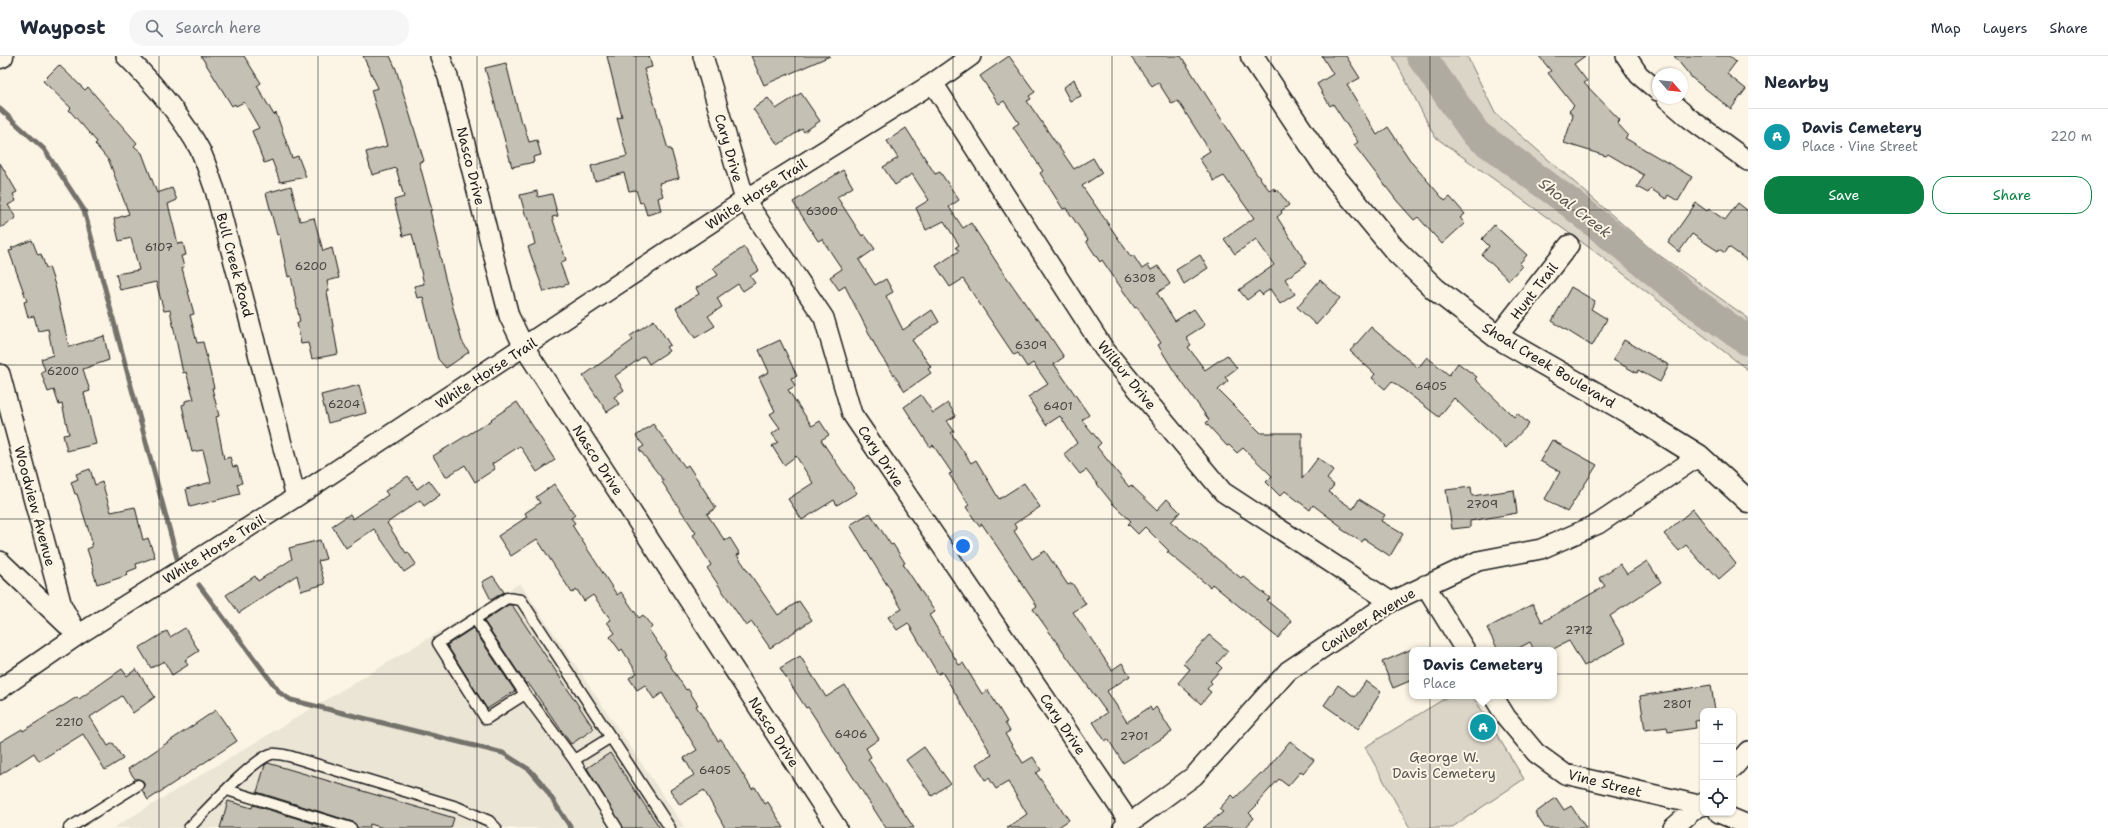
<!DOCTYPE html>
<html lang="en">
<head>
<meta charset="utf-8">
<style>
  body { margin:0; font-family:"Shantell Sans",sans-serif; background:#f6f6f7; color:#1f2937 }
  .controls { position:absolute; right:12px; bottom:12px; display:grid; overflow:hidden; border-radius:8px; box-shadow:0 1px 3px #0004 }
  .controls button { width:36px; height:36px; display:grid; place-items:center; padding:0; border:0; border-bottom:1px solid #e0e1e3; background:#fff; color:#1f2937; font:20px sans-serif }
  .compass { position:absolute; left:1652px; top:12px; width:36px; height:36px; border-radius:50%; background:#fff; box-shadow:0 1px 3px #0004; rotate:118deg }
  .you { position:absolute; left:963px; top:490px; width:14px; height:14px; margin:-10px; border:3px solid #fff; border-radius:50%; background:#1a73e8; box-shadow:0 0 0 6px #1a73e833 }
  .badge { display:grid; place-items:center; width:26px; height:26px; border-radius:50%; background:#0b8043; color:#fff; font-size:13px; font-weight:700 }
  .pin { position:absolute; translate:-50% -50%; border:2px solid #fff; box-shadow:0 1px 4px #0006 }
  .popup { position:absolute; left:1409px; top:591px; width:148px; height:52px; box-sizing:border-box; display:grid; place-content:center; border-radius:8px; background:#fff; filter:drop-shadow(0 1px 3px #0005); font-size:13px; white-space:nowrap; color:#747a83 }
  .popup b { font-size:15px; color:#1f2937 }
  .popup::after { content:''; position:absolute; left:50%; top:100%; margin-left:-8px; border:8px solid transparent; border-top-color:#fff }
  .list { margin:0; padding:0; list-style:none }
  h2 { display:flex; justify-content:space-between; align-items:center; height:52px; margin:0; padding:0 16px; font-size:17px }
  h2 small { font-size:13px; font-weight:400; color:#747a83 }
  .list li { display:grid; grid-template-columns:26px 1fr auto; gap:12px; align-items:center; box-sizing:border-box; height:56px; padding:0 16px; border-top:1px solid #e0e1e3 }
  .list b { display:block; font-size:15px; white-space:nowrap }
  .list p { margin:0; font-size:13px; white-space:nowrap; color:#747a83 }
  .list em { font-size:13px; font-style:normal; color:#747a83 }
  .actions { display:flex; gap:8px; padding:12px 16px }
  .actions a { flex:1; padding:9px 0; border:1px solid #0b8043; border-radius:16px; text-align:center; font-size:14px; color:#0b8043 }
  .actions .main { background:#0b8043; color:#fff }
  .icon { flex:none; width:22px; height:22px; fill:none; stroke:currentColor; stroke-width:2; stroke-linecap:round; stroke-linejoin:round }
  .map { position:relative; flex:none; width:1748px; height:772px; overflow:hidden }
  header { display:flex; align-items:center; gap:24px; box-sizing:border-box; height:56px; padding:0 20px; background:#fff; border-bottom:1px solid #e0e1e3 }
  header strong { font-size:19px }
  nav { display:flex; gap:22px; margin-inline-start:auto; font-size:14px }
  .search { width:280px; height:36px; background:#f6f6f7; display:flex; align-items:center; gap:10px; box-sizing:border-box; padding:0 14px; border-radius:16px; color:#747a83; font-size:15px }
  main { display:flex }
  aside { flex:1; background:#fff }
  .map>svg:first-child { display:block }
  .built { fill:#ebe5d6 }
  .green { fill:#dbd5c8; stroke:#7c7872 }
  .lines { fill:none; stroke-linecap:round; stroke-linejoin:round }
  .stream { stroke:#75726c; stroke-width:5 }
  .river { stroke:#b0aba1; stroke-width:30 }
  .building { fill:#c4c0b3; stroke:#1c1c1c }
  .service-casing { stroke:#1c1c1c; stroke-width:13 }
  .minor-casing { stroke:#1c1c1c; stroke-width:22 }
  .tertiary-casing { stroke:#1c1c1c; stroke-width:25 }
  .service { stroke:#fcf5e5; stroke-width:10 }
  .minor { stroke:#fcf5e5; stroke-width:19 }
  .tertiary { stroke:#fcf5e5; stroke-width:22 }
  .grid { fill:none; stroke:#1c1c1c; stroke-width:1; stroke-opacity:0.55 }
  .labels { text-anchor:middle; dominant-baseline:central; stroke-width:4; stroke-linejoin:round; paint-order:stroke }
  .number-label { font-size:12px; fill:#464542 }
  .street-label { font-size:14px; fill:#1c1c1c; stroke:#fcf5e5 }
  .park-label { font-size:14px; fill:#555450; stroke:#fcf5e5 }
  .water-label { font-size:15px; font-style:italic; fill:#575551; stroke:#fcf5e5 }
</style>
</head>
<body>
<header>
<strong>Waypost</strong>
<div class="search"><svg class="icon" aria-label="search" viewBox="0 0 24 24"><circle cx="10" cy="10" r="6"/><path d="M15 15l6 6"/></svg>Search here</div>
<nav><a>Map</a><a>Layers</a><a>Share</a></nav>
</header>
<main>
<div class="map">
<svg width="1748" height="772" viewBox="0 0 1748 772">
  <rect width="100%" height="100%" fill="#fcf5e5"/>
  <filter id="ink" filterUnits="userSpaceOnUse"><feTurbulence type="fractalNoise" baseFrequency=".025" numOctaves="2"/><feDisplacementMap in="SourceGraphic" scale="8" xChannelSelector="R" yChannelSelector="G"/><feConvolveMatrix kernelMatrix="1 2 1 2 8 2 1 2 1" color-interpolation-filters="sRGB"/></filter>
  <g filter="url(#ink)">
    <path class="built" d="M520,527L685,772H113Z"/>
    <path class="green" d="M1393,0H1467L1495,57L1652,194L1748,262V314L1594,195L1435,81Z
      M1449,640H1473L1524,723L1451,772H1410L1365,691Z"/>
    <g class="lines">
      <path class="stream" d="M0,53L44,93L84,154L177,502
        M199,529L280,637L291,644L503,697L530,714L543,729L571,772"/>
      <path class="river" d="M1421,0L1476,78L1573,149L1689,243L1748,285"/>
    </g>
    <path class="building" d="M201,0H244L261,27L257,30L274,59L276,57L292,102L298,100L306,121L280,126L272,104L264,107L252,75L259,72L244,46L236,50L235,48L232,50Z
      M363,0H390L396,13L424,105L419,106L432,154H430L444,218L462,285L469,296L446,312L438,303L423,241L417,242L414,230L424,228L412,178L403,180L394,144L404,141L396,112L372,119L366,96L387,90L371,34L378,32Z
      M607,0H649L652,11L644,13L668,93H671L679,122L659,127L663,140L658,142L661,155L647,159L643,146L640,147L636,134L629,135L624,117L595,125L591,110L627,100L617,62L622,61Z
      M751,0H830L764,29Z
      M1009,0L1035,36L1029,40L1031,43L1027,45L1074,113L1093,102L1102,117L1082,130L1131,201L1133,199L1142,213L1148,209L1151,214L1158,210L1170,228L1157,237L1175,265L1194,253L1205,269L1186,281L1191,289L1188,291L1205,314L1227,299L1237,312L1225,321L1228,325L1218,334L1261,377H1302V423L1318,402L1334,414L1327,423L1334,429L1329,436L1353,453L1359,443L1385,459L1381,465L1403,478L1390,500L1364,483L1362,486L1341,473L1342,471L1313,449L1310,454L1285,435L1280,440L1266,426L1272,420L1243,392L1237,397L1229,389L1227,390L1206,367L1209,364L1174,315L1158,289L1161,287L1137,251L1135,252L1102,204L1100,206L1086,185L1088,184L1066,152L1063,153L1040,117L1043,115L1013,71L1019,67L1004,45L999,48L980,20Z
      M1130,0H1181L1256,117L1270,135L1274,132L1275,135L1277,133L1289,149L1281,155L1282,157L1277,161L1307,208L1285,223L1295,238L1280,248L1270,233L1262,239L1259,235L1247,244L1239,234L1274,209L1256,183L1235,198L1224,183L1254,162L1224,120L1214,125L1199,102L1210,95L1178,45L1172,48L1158,26L1152,30Z
      M1322,0H1346L1360,22L1347,29L1377,79L1388,71L1412,107L1445,145L1450,141L1465,158L1460,162L1465,167L1442,188L1418,161L1414,164L1397,145L1354,89L1358,86L1333,48L1330,50L1317,28L1333,18Z
      M1539,0H1585L1574,8L1587,25L1584,27L1620,64L1617,67L1628,79L1625,82L1692,121L1678,145L1668,139L1666,143L1651,133L1648,137L1637,131L1644,119L1608,98L1606,100L1564,87L1573,60L1569,55L1574,50L1548,17L1551,15Z
      M1674,0H1729L1736,6L1727,18L1746,33L1731,53L1692,22Z
      M506,7L521,67L523,66L529,86L537,84L541,99L533,101L534,106L512,111L485,12Z
      M59,9L85,34L88,31L137,87L134,90L142,97L157,137L172,132L177,144L168,148L178,188L183,187L186,199L181,200L184,211L182,212L194,258L190,259L197,287L203,286L214,332H212L219,360L216,361L224,403L230,401L233,411L237,410L242,427L237,428L240,438L190,451L186,433L211,426L203,394L192,396L182,349L185,348V345L194,343L186,316L183,317L170,254L164,255L156,226L120,234L116,218L139,214L131,182L119,185L114,163L129,158L109,105L95,88L97,86L69,54L71,52L43,25Z
      M1074,23L1081,40L1070,45L1063,32Z
      M801,37L820,65L804,76L802,73L778,89L753,53L768,42L776,53Z
      M906,72L935,118L940,116L959,144L949,151L963,172L971,167L1001,213L1036,263L1038,262L1064,301L1054,308L1089,359L1082,364L1101,387L1097,391L1129,431L1131,429L1157,454L1167,443L1180,456L1171,466L1241,522L1243,520L1270,542L1267,545L1292,565L1278,582L1212,528L1210,531L1167,496L1169,495L1145,471L1138,478L1128,468L1131,465L1113,448L1086,414L1080,418L1064,398L1077,387L1060,360L1046,369L1028,341L1048,328L1033,307L1027,311L1018,297L1014,299L963,223L950,231L936,210L959,195L956,191L959,189L944,165L926,174L916,152L929,144L912,118L895,129L883,111L898,102L887,85Z
      M0,107L17,136L13,138L16,145L8,149L16,162L0,172Z
      M843,114L853,131L837,141L862,180L864,178L875,193L859,204L875,229L886,223L893,236L886,240L903,274L932,254L939,266L912,284L931,311L928,313L931,317L905,335L879,297L845,230L839,234L830,221L842,213L822,183L818,185L793,146Z
      M291,130L300,165L314,162L323,195L332,192L339,222L327,225L329,235L327,236L338,298L312,303L308,287L301,288L297,267L300,266L291,220L288,221L279,178L277,179L266,137Z
      M537,135L538,141L552,138L558,160L552,161L566,204L560,207L568,228L544,236L528,191L535,188L528,160L526,161L520,139Z
      M1696,147L1707,155L1709,153L1725,164L1738,147L1748,155V205L1729,191L1725,197L1719,193L1718,195L1692,178L1679,196L1668,187Z
      M1494,169L1527,199L1519,208L1522,210L1509,224L1482,199L1489,190L1482,183Z
      M32,184L38,199L41,198L46,212L49,211L55,229L69,291L104,280L109,304L83,313L90,335L84,337L96,388L67,395L63,379L69,378L62,348L59,349L54,334L48,336L41,316L45,314L41,303L53,299L48,273L38,275L34,260L28,261L24,246L27,245L9,195L13,194L11,192Z
      M744,191L759,214L750,220L755,227L743,235L738,228L717,242L722,251L708,260L715,270L695,282L676,252L699,238L696,232L718,219L713,212Z
      M1200,199L1208,212L1184,228L1176,214Z
      M1320,224L1340,242L1316,269L1297,251Z
      M1571,231L1595,245L1591,253L1607,263L1592,290L1552,265Z
      M654,264L670,289L666,291L669,295L649,308L644,300L615,320L624,334L614,341L619,348L607,356L583,320L633,284L630,280Z
      M1371,271L1418,312L1427,301L1449,319L1458,307L1477,321L1475,323L1514,361L1517,357L1529,368L1506,392L1454,342L1439,361L1392,325L1385,333L1372,322L1375,318L1350,295Z
      M780,284L797,320L791,322L795,330L788,334L812,370L820,365L829,379L821,384L857,437L837,449L834,444L802,464L788,443L813,427L796,400L784,409L772,390L778,386L772,378L780,372L770,358L775,355L759,321L769,316L759,294Z
      M1624,284L1669,309L1660,326L1638,314L1637,317L1613,304Z
      M359,329L366,357L328,367L321,339Z
      M921,339L933,357L948,347L956,360L947,365L954,375L951,377L971,407L976,404L999,443L1024,427L1040,451L1014,468L1017,473L1014,475L1032,503L1045,495L1068,529L1072,527L1086,548L1073,556L1112,614L1122,607L1130,620L1107,635L1127,666L1150,651L1152,655L1156,651L1172,676L1123,707L1108,683L1105,685L1093,666L1107,657L1033,553L1037,550L982,468L979,470L966,451L969,449L949,418L952,417L933,389L930,391L904,351Z
      M517,346L555,404L537,416L520,390L492,408L495,413L475,426L465,409L446,421L433,400L492,364L491,363Z
      M653,368L685,411L688,409L716,452L707,458L725,485L730,482L740,498L737,499L778,559L799,545L812,564L770,592L752,566L746,570L707,512L711,509L693,479L696,477L662,426L664,425L639,393L644,390L636,380Z
      M1552,384L1597,409L1567,456L1545,443L1560,416L1540,405Z
      M90,413L95,429L102,426L111,456L135,451L143,484L148,482L155,501L136,508L137,512L127,516L128,519L104,527L103,526L97,528L93,515L94,514L87,493L92,491L91,482L77,438H75L71,426L78,423L76,418Z
      M408,420L417,433L429,424L440,439L424,450L420,444L387,467L406,497L408,496L416,508L404,516L374,473L346,492L332,470L350,458L353,463L388,439L385,435Z
      M554,428L575,459L571,462L575,467L572,469L617,539L621,536L639,562L643,559L652,571L649,574L666,599L664,600L686,634L688,633L698,649L696,650L718,685L721,683L752,733L755,731L765,748L768,746L784,772H725L704,734L680,749L670,734L694,719L684,702L697,694L662,637L654,643L645,629L637,634L629,622L637,617L622,593L620,595L610,581L615,577L607,566L611,564L593,539L584,545L577,534L572,537L537,483L511,500L498,480L527,461L525,457L540,447L536,441Z
      M1471,431L1472,440L1514,434L1517,457L1470,465V471L1452,473L1446,434Z
      M1693,453L1736,508L1719,523L1709,512L1707,513L1686,489L1679,495L1664,478Z
      M870,457L891,489L893,488L905,507L903,508L935,556L929,559L959,609L963,607L982,638L988,634L1007,666L1005,667L1010,675L1005,678L1023,707L1033,701L1041,714L1036,717L1069,764L1057,772H1007L1027,758L1008,726L996,733L989,722L985,724L976,708L992,699L957,640L942,616L938,618L908,567L897,574L888,561L902,553L850,469Z
      M320,484L326,503L318,505L325,528L301,535L297,519L239,557L226,539L255,520L258,525L292,503L289,492Z
      M1647,505L1661,526L1610,560L1626,587L1584,610L1569,585L1551,594H1534L1530,586L1515,594H1498L1487,572L1533,548L1542,566L1605,530L1599,522L1620,508L1627,518Z
      M493,520L504,536L491,544L482,526Z
      M508,549H512L594,673L571,688L528,627L526,628L484,565Z
      M185,572L199,595L185,604L188,609L172,619L164,605L151,612L139,592L167,575L170,581Z
      M473,572L515,635L487,653L447,589Z
      M1209,579L1228,595L1217,607L1222,612L1210,625L1212,627L1207,633L1211,636L1201,648L1178,627L1190,613L1183,608Z
      M1412,593V624L1393,632L1382,606Z
      M800,600L826,641L845,629L879,683L866,692L871,701L868,703L914,772H886L808,651L806,652L780,612Z
      M122,613L127,620L136,613L155,641L133,657L122,640L90,661L108,690L113,687L123,703L105,714L83,678L39,705L34,697L0,719V686L22,673L23,675L77,641L79,643Z
      M1366,625L1381,636L1358,673L1324,649L1338,629L1355,641Z
      M1711,629L1715,655H1703V664L1695,665L1696,672L1668,676L1667,671L1645,674L1640,640Z
      M216,654L237,685L148,744L142,734L144,729L143,725L138,723H135L128,713Z
      M1290,685L1314,704L1303,717L1301,715L1288,730L1279,723L1257,747L1258,748L1249,757L1254,762L1245,772H1203L1223,756L1219,753L1232,739L1235,742L1261,717L1263,718Z
      M924,691L950,727L932,740L906,704Z
      M610,697L660,772H623L587,712Z
      M268,707L454,762L451,772H384L370,768L369,772H357L353,766L257,736L265,709Z
      M1556,742L1564,754L1571,750L1586,772H1545L1535,757Z
      M228,745L252,752L253,749L329,772H220Z"/>
    <g class="lines">
      <defs>
        <path id="service" d="M475,563L525,638
          M574,704L611,681
          M227,734L351,772
          M69,772L138,729
          M189,772C206,755 251,705 271,698C276,697 284,699 289,700L457,751L489,765L496,772
          M617,772L574,704L525,638L486,663L438,587L507,542L521,544L670,772"/>
        <path id="minor" d="M126,0C154,28 181,59 200,94C206,106 210,121 215,134L296,441
          M440,0L448,21L509,260L524,291L837,772
          M703,0L745,144L824,262L852,358L1130,767
          M1626,0L1639,19L1658,35
          M933,27L1104,293L1223,436L1391,546
          M1666,42L1689,62L1748,105
          M1497,281L1569,189
          M0,318L62,550L78,579
          M0,505L67,569
          M1425,529L1465,594
          M0,633L78,579L296,441L745,144L933,27L971,0
          M1493,640L1506,661L1536,697L1565,718L1703,750
          M1733,712L1748,695
          M1719,757L1748,769
          M1123,772L1194,720L1288,615L1391,546L1478,505L1541,493L1598,468L1699,400
          M1673,772L1703,746"/>
        <path id="tertiary" d="M1252,0L1323,107L1395,194L1435,233L1497,281L1628,356L1699,400L1748,445
          M0,1L2,0"/>
      </defs>
      <use href="#service" class="service-casing"/>
      <use href="#minor" class="minor-casing"/>
      <use href="#tertiary" class="tertiary-casing"/>
      <use href="#service" class="service"/>
      <use href="#minor" class="minor"/>
      <use href="#tertiary" class="tertiary"/>
    </g>
  </g>
  <path class="grid" d="M159,0V772M318,0V772M477,0V772M636,0V772M795,0V772M953,0V772M1112,0V772M1271,0V772M1430,0V772M1589,0V772M0,154H1748M0,309H1748M0,463H1748M0,618H1748"/>
  <g class="labels">
    <g class="number-label">
      <text x="822" y="155">6300</text>
      <text x="159" y="191">6107</text>
      <text x="311" y="210">6200</text>
      <text x="1140" y="222">6308</text>
      <text x="1031" y="289">6309</text>
      <text x="63" y="315">6200</text>
      <text x="1431" y="330">6405</text>
      <text x="344" y="348">6204</text>
      <text x="1058" y="350">6401</text>
      <text x="1482" y="448">2709</text>
      <text x="1579" y="574">2712</text>
      <text x="1677" y="648">2801</text>
      <text x="69" y="666">2210</text>
      <text x="851" y="678">6406</text>
      <text x="1134" y="680">2701</text>
      <text x="715" y="714">6405</text>
    </g>
    <g class="street-label">
      <text transform="translate(729 92) rotate(74)">Cary Drive</text>
      <text transform="translate(471 110) rotate(76)">Nasco Drive</text>
      <text transform="translate(756 138) rotate(-33)">White Horse Trail</text>
      <text transform="translate(235 209) rotate(75)">Bull Creek Road</text>
      <text transform="translate(1534 235) rotate(-52)">Hunt Trail</text>
      <text transform="translate(1549 309) rotate(31)">Shoal Creek Boulevard</text>
      <text transform="translate(486 317) rotate(-33)">White Horse Trail</text>
      <text transform="translate(1127 319) rotate(51)">Wilbur Drive</text>
      <text transform="translate(881 400) rotate(56)">Cary Drive</text>
      <text transform="translate(598 404) rotate(57)">Nasco Drive</text>
      <text transform="translate(35 450) rotate(75)">Woodview Avenue</text>
      <text transform="translate(214 493) rotate(-32)">White Horse Trail</text>
      <text transform="translate(1368 564) rotate(-32)">Cavileer Avenue</text>
      <text transform="translate(1063 668) rotate(56)">Cary Drive</text>
      <text transform="translate(774 676) rotate(57)">Nasco Drive</text>
      <text transform="translate(1605 727) rotate(14)">Vine Street</text>
    </g>
    <g class="park-label">
      <text x="1444" y="701">George W.<tspan x="1444" dy="16">Davis Cemetery</tspan></text>
    </g>
    <g class="water-label">
      <text transform="translate(1575 152) rotate(38)">Shoal Creek</text>
    </g>
  </g>
</svg>
<div class="controls">
<button>+</button>
<button>−</button>
<button><svg class="icon" aria-label="locate" viewBox="0 0 24 24"><circle cx="12" cy="12" r="6"/><path d="M12 2v4M12 18v4M2 12h4M18 12h4"/></svg></button>
</div>
<svg class="compass" viewBox="-18 -18 36 36"><path d="M0-13l5 13h-10z" fill="#e53935"/><path d="M0 13l5-13h-10z" fill="#747a83"/></svg>
<div class="you"></div>
<div class="pin badge" style="left:1483px;top:671px;background:#0f9aa8">A</div>
<div class="popup"><b>Davis Cemetery</b>Place</div>
</div>
<aside>
<h2>Nearby<small></small></h2>
<ul class="list">
<li><span class="badge" style="background:#0f9aa8">A</span><div><b>Davis Cemetery</b><p>Place · Vine Street</p></div><em>220 m</em></li>
</ul>
<div class="actions"><a class="main">Save</a><a>Share</a></div>
</aside>
</main>
</body>
</html>
